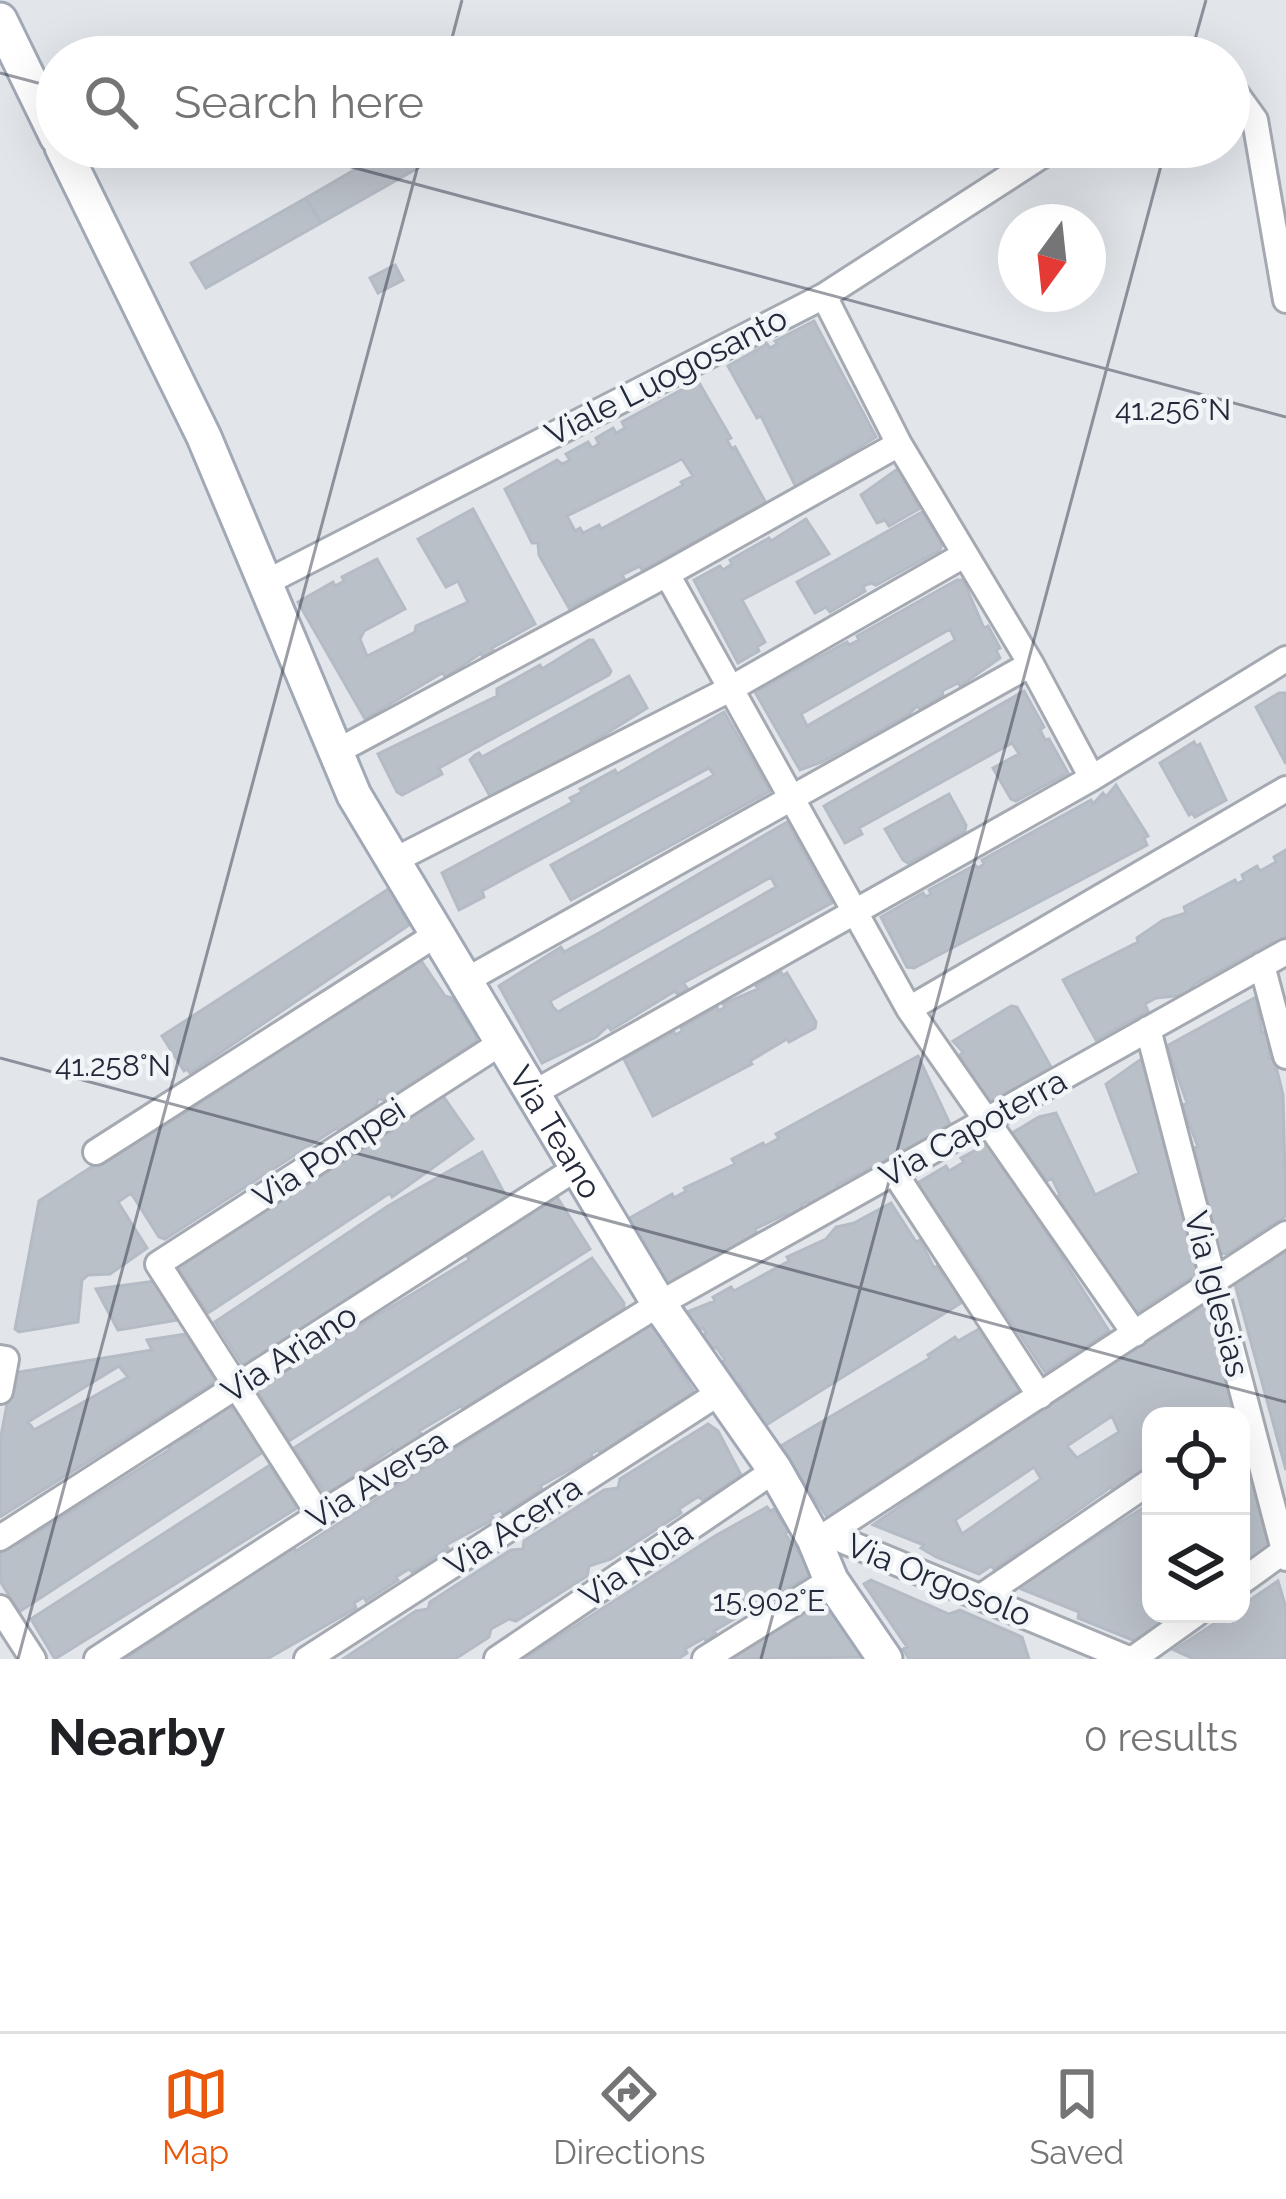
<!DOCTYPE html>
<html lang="en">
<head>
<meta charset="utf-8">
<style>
  body { margin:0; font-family:Raleway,sans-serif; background:#f2f2f2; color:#202124 }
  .controls { position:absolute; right:36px; bottom:36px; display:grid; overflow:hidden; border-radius:24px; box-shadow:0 12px 48px #0002 }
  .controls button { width:108px; height:108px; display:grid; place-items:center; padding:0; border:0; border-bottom:3px solid #e0e0e0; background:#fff; color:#202124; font:60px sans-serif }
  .compass { position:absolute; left:998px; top:204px; width:108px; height:108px; border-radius:50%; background:#fff; box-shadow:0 12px 48px #0002; rotate:195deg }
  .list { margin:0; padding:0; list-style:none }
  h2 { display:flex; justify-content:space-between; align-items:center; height:156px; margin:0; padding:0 48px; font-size:51px }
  h2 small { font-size:39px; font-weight:400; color:#757577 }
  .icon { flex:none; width:66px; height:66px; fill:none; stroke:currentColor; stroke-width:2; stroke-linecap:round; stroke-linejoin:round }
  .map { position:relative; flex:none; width:1286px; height:1659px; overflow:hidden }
  .search { position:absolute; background:#fff; box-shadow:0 12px 48px #0002; left:36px; right:36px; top:36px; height:132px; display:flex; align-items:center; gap:30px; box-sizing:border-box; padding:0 42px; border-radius:66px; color:#757577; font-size:45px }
  .sheet { height:372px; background:#fff }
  nav { display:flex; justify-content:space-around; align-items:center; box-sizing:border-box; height:168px; border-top:3px solid #e0e0e0; background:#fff; font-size:33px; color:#757577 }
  nav a { display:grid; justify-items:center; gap:6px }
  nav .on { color:#ea580c }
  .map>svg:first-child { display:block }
  .building { fill:#bac0c8; stroke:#b5bbc4; stroke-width:3; fill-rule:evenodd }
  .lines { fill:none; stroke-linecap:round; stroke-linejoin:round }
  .street-casing { stroke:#a5aab2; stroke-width:30 }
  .secondary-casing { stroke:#a1a8b6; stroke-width:39 }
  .street { stroke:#fff; stroke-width:24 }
  .secondary { stroke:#fff; stroke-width:33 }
  .ticks { fill:none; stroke:#23293a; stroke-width:3; stroke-opacity:0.45 }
  .labels { text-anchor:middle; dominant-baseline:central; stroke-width:9; stroke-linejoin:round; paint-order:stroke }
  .street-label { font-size:33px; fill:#23293a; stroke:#f2f5f8 }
  .ticks-label { font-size:30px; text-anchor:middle; fill:#23293a; stroke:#f2f5f8; stroke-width:9; stroke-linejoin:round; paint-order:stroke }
</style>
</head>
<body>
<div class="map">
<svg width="1286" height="1659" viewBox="0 0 1286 1659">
  <rect width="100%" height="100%" fill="#e2e6eb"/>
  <path class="building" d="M394,147H455L321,223L306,198Z
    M306,198L321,223L206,288L191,263Z
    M395,265L403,280L378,293L370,278Z
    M814,321L876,437L796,487L761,416L757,418L728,366L767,344L770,348L777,344L775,341Z
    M698,381L731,438L727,440L732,449L735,447L766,503L642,570L640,566L622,575L625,580L569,608L539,555L538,543H532L505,489L557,460L562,464L570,460L566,454L588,442L592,448L599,444L596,438L613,428L616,433L625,428L622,422ZM682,459L693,476L681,482L683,485L601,529L599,525L583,533L580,528L575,531L567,516Z
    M896,470L900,471L919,509L889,526L885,520L877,523L861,495Z
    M473,509L535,624L492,648L494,651L483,657L481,653L446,677L442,673L365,719L298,602L333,582L335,586L344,581L342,577L377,559L405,609L364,631L360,639L367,656L415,632L416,626L468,602L458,581L446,587L418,539Z
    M922,512L942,544L940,550L876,585L871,583L863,586L865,591L830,612L826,607L815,613L797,582Z
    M806,519L829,554L742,600L765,642L757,647L759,651L738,663L694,580L720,566L723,570L732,564L730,560L769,538L771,541Z
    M957,580H963L984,628L988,626L1000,648L996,650L1000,658L960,686L958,683L942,691L943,695L920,709L917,706L909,714L822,762L800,770L755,692L847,642L849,645L859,640L857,636ZM950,629L955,640L807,726L801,714Z
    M589,640H593L611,671L609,675L439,768L442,774L402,795L397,792L378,754L497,696V689L540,665L542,669Z
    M629,676L647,708L556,765L495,798L490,796L470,760L475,755L479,753L482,757Z
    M1024,691L1044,727L1040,730L1045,740L1049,739L1068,773L1016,801L1011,799L993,768L1019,754L1012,743L859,828L862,834L845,843L824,806Z
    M1279,693H1286V764L1256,707Z
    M724,712L770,791L571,900L551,865L714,775L709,768L482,891L484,897L459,910L442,873L573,802L570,798L582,792L580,789L615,770L617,774Z
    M1194,742L1196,746L1200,744L1226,800L1195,817L1192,813L1189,815L1160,763Z
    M1116,785L1148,836L1144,838L1147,845L914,968L907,967L881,917L923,893L926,897L931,894L929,890L975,865L978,868L984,864L982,860L1091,800L1093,804L1103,793L1106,797Z
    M949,794L966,825L965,831L908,863L903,860L885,829Z
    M787,822L832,903L683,983L688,989L678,995L675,991L611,1030L608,1026L596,1037L542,1063L499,986L561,947L564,952L599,933ZM771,877L776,887L558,1012L553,1007L550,1001Z
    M1286,850V940L1275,946L1273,942L1195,984L1184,995L1156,998L1145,1004L1148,1011L1096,1040L1063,980L1138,942L1137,938L1163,920L1186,913L1184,907L1235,880L1237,884L1244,880L1242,875L1257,866L1260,871L1276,862L1274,857Z
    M390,888L409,925L190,1073L187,1069L184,1071L162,1036Z
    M420,959L445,996L452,998L476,1035V1042L386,1100L378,1099L375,1108L340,1132L337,1128L332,1131L165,1239L159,1237L131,1193L118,1202L147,1248L110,1274L88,1275L82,1280L78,1322L19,1332L15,1329L39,1201L158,1124L161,1128L223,1088L222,1084Z
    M781,972L783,976L787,973L816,1022L815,1028L789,1042L787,1039L750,1061L752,1064L653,1116L624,1059L674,1032L676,1035L682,1031L681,1028L717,1007L719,1011L725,1007L723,1004L758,989L756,986Z
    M1256,997L1262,1033L1267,1031L1269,1042V1059L1274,1058L1283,1095L1286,1216L1226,1254L1219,1253L1194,1148L1198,1147L1182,1105L1187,1103L1167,1046Z
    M1011,1006L1017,1007L1051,1067L991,1103L959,1056L963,1052L953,1041Z
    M918,1056L951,1126L837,1185L839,1189L810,1206L808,1201L801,1205L803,1209L788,1217L786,1214L755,1229L757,1234L664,1285L628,1219L672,1194L674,1198L686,1191L684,1188L735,1164L732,1159L763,1143L765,1146L779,1138L776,1134Z
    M1140,1060H1145L1167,1137L1163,1139L1170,1151L1168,1158L1200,1271L1134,1314L1057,1197L1060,1195L1052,1178L1047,1181L1012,1133L1039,1117L1056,1113L1095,1195L1139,1173L1106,1084Z
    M441,1093L473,1139L392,1197L390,1193L208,1313L177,1267L281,1196L283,1199L332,1169L330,1166L361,1151L358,1147L383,1130L386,1134L392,1131L388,1126Z
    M989,1143L1109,1331L1045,1372L996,1299L993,1301L986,1292L990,1289L919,1186V1182L946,1166L949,1171L964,1162L961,1158Z
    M482,1152L508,1200L457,1233L455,1229L389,1273L391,1276L244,1367L215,1322L388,1206Z
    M557,1197L590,1249L289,1441L259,1393L263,1384L469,1260L467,1255Z
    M891,1203L916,1242L920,1240L934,1268L937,1266L943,1276L946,1274L964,1301L763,1427L740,1384L735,1386L721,1363L725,1360L716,1347L712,1350L703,1336L706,1333L703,1328L698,1330L687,1312L715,1301L713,1297L731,1287L734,1291L789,1261L787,1257L826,1239L836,1227L854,1223Z
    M1286,1236V1470L1232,1273L1272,1262L1267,1248Z
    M592,1258L624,1303V1309L463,1409L461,1406L419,1431L422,1435L395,1453L392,1449L326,1495L294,1448Z
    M155,1281L178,1320L118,1330L96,1289Z
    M1207,1304L1234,1404L1217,1416H1151V1467L1114,1491L1111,1487L994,1569L991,1566L979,1574L936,1557L921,1548L924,1545L873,1525L1086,1378L1119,1360L1116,1354L1156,1328L1159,1334ZM1112,1416L1119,1432L1077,1458L1067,1446ZM1034,1467L1041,1479L962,1534L955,1520Z
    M651,1323L694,1392L647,1422L639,1423L641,1426L600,1453L598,1450L591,1454L592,1457L540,1486L542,1489L503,1514L501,1510L491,1515L494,1519L446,1545L448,1548L412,1572L409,1569L396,1577L398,1580L366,1601L364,1597L354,1603L356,1608L267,1659H125L293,1546L296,1551L316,1538Z
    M979,1329L1019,1390L844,1506L846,1509L830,1521L779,1447L930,1358L928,1355L955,1337L958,1341Z
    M187,1334L216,1381L0,1517V1441L13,1373L152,1350L147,1340ZM119,1366L128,1377L34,1430L28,1422Z
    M230,1405L232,1409L237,1407L263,1452L19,1612L0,1581V1552L19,1540L21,1543L169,1450L170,1444L202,1429L200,1425Z
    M708,1424L718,1431L741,1475L703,1501L699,1496L679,1509L681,1513L611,1559L589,1566L587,1576L516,1621L509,1619L491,1629L489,1637L455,1659H343L416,1611L428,1609L430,1602L511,1550L523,1549L524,1541L604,1490L618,1488L620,1479Z
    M1243,1444L1273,1547L1248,1560L1241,1569Z
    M270,1465L297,1508L55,1659L31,1619Z
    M1151,1503V1614H1176L1162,1623L1135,1641L1078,1618L1079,1612L1021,1589L1020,1585Z
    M767,1507L770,1511L774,1509L789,1531L785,1534L814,1572L714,1631L716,1634L706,1641L704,1638L685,1649L687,1653L678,1659H524L715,1536Z
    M871,1580L949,1614L960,1610L1022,1637L1029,1659H909L903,1649L907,1647L864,1584Z
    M1278,1581L1286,1608V1659H1194L1174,1650L1229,1614H1241V1606Z
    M826,1597L864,1657L727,1659Z"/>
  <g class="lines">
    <defs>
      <path id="street" d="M1229,84L1255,120L1286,300
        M824,296L899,444L1031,664L1092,778
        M667,574L909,1009L1135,1334
        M265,583L824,296L1055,147
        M336,752L667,574L899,444
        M393,861L732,688L964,555
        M1262,965L1286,1056
        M465,981L1031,664
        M909,1009L1286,789
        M1148,1029L1286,1558
        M532,1094L1092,778L1286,659
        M96,1152L437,934
        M894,1172L1040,1396
        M0,1358L6,1359L0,1391
        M319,1515L158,1264L501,1043
        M827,1534L1286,1234
        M0,1538L578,1167
        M815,1539L827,1534L1129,1659
        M1241,1582L1284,1551
        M981,1597L1151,1481
        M0,1608L33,1659
        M97,1659L319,1515L659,1304L1286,952
        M307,1659L719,1393
        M497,1659L775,1470
        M705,1659L831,1580
        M1133,1659L1196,1614"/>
      <g id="secondary">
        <path d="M0,20L57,137"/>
        <path id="s1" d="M62,147L204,437L354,795L659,1304L775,1470L814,1539L831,1580L885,1659"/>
      </g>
    </defs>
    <use href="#street" class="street-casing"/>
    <use href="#secondary" class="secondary-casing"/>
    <use href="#street" class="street"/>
    <use href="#secondary" class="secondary"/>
  </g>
  <path class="ticks" d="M447,57L462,0M1190,57L1206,0M0,73L57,88M277,147L1286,417M0,1058L1286,1402M18,1659L423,147M761,1659L1166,147"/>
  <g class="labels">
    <g class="street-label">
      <text transform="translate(666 376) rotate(-27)">Viale Luogosanto</text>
      <text transform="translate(973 1128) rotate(-29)">Via Capoterra</text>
      <text stroke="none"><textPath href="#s1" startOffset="1104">Via Teano</textPath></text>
      <text transform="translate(329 1153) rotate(-33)">Via Pompei</text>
      <text transform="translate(1217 1294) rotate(75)">Via Iglesias</text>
      <text transform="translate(289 1353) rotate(-33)">Via Ariano</text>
      <text transform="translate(377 1479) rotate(-32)">Via Aversa</text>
      <text transform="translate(513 1526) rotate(-33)">Via Acerra</text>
      <text transform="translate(636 1564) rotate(-34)">Via Nola</text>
      <text transform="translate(939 1580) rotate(22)">Via Orgosolo</text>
    </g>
  </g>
  <g class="ticks-label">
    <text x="1173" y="420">41.256°N</text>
    <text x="113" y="1076">41.258°N</text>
    <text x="769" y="1611">15.902°E</text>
  </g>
</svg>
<div class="controls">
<button><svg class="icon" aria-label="locate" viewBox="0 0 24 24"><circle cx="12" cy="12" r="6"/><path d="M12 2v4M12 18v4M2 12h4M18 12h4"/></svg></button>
<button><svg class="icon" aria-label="layers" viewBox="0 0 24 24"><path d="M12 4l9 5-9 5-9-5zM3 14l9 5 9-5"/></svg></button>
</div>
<svg class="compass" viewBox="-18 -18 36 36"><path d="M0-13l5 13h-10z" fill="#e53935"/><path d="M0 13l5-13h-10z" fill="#757577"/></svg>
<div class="search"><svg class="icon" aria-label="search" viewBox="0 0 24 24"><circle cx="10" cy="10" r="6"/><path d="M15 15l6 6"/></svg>Search here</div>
</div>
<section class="sheet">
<h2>Nearby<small>0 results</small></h2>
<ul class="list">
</ul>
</section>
<nav>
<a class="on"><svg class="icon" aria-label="map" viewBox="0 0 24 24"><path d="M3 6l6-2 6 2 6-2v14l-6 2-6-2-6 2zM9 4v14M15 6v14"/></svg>Map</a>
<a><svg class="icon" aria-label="directions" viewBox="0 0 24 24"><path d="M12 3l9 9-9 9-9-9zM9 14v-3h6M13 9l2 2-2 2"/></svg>Directions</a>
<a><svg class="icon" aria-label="saved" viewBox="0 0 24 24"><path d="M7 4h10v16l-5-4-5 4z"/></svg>Saved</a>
</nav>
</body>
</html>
